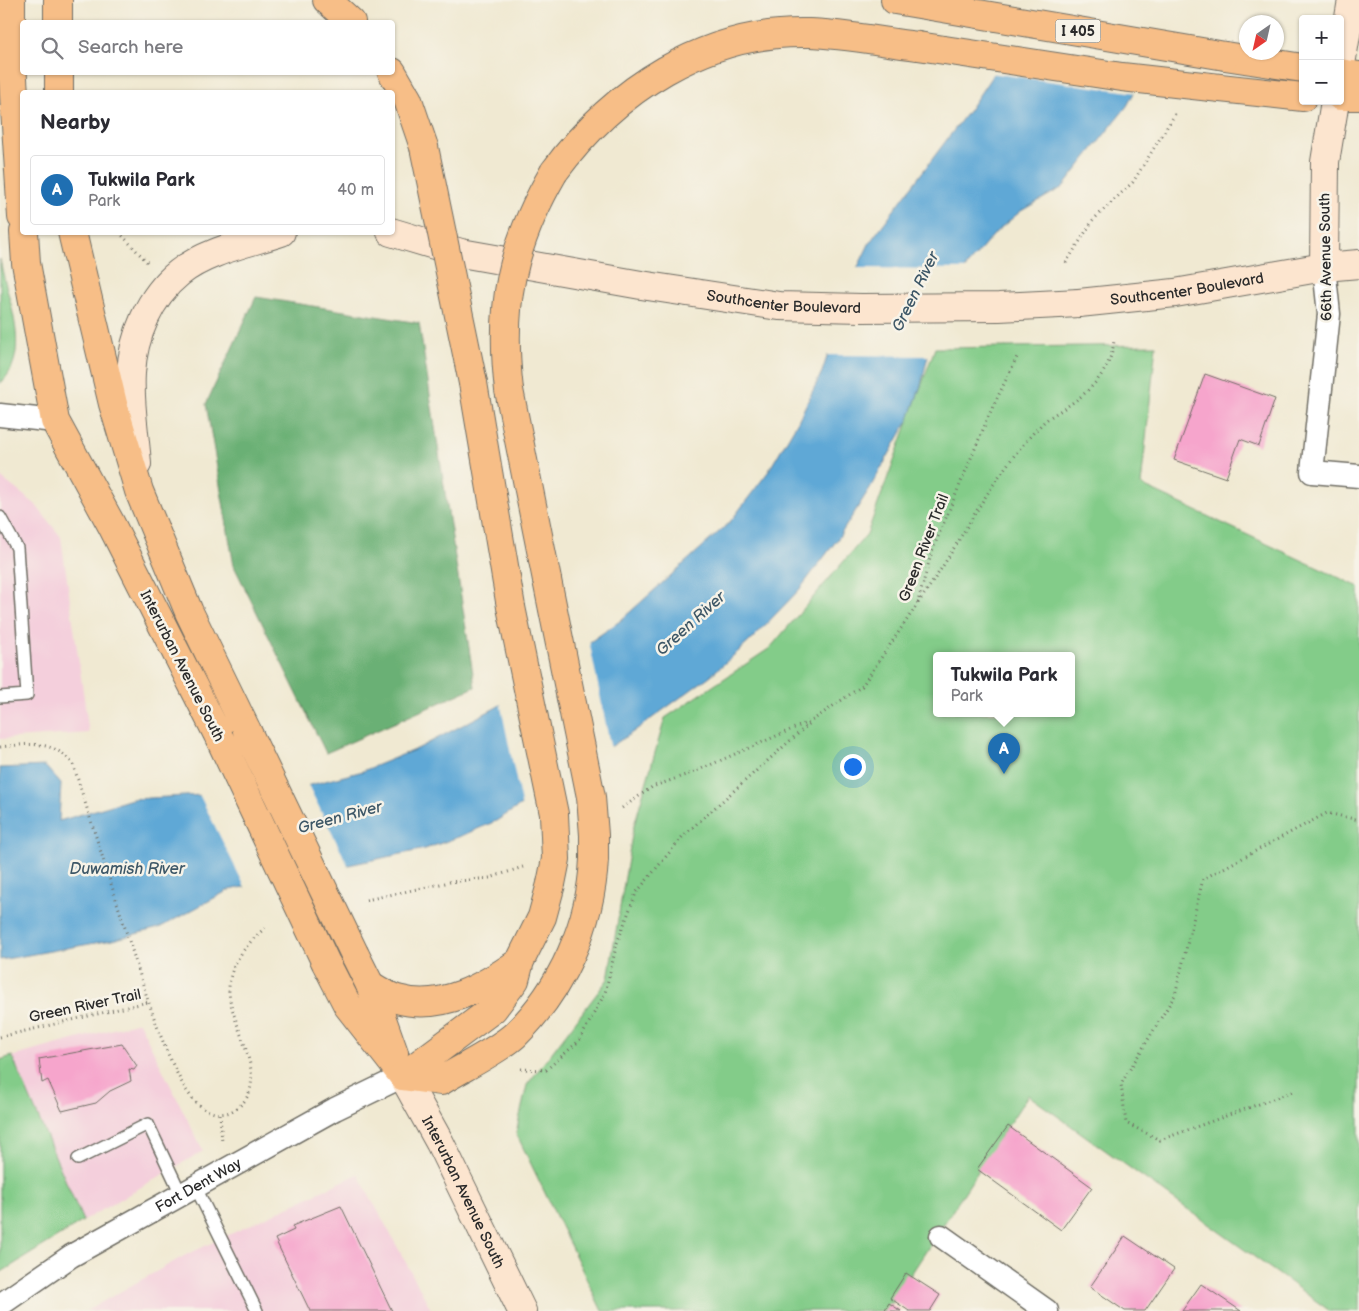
<!DOCTYPE html>
<html lang="en">
<head>
<meta charset="utf-8">
<style>
  body { margin:0; font-family:"Balsamiq Sans",sans-serif; background:#f2f2f3; color:#2b2b33 }
  .controls { position:absolute; right:15px; top:15px; display:grid; overflow:hidden; border-radius:5px; box-shadow:0 1px 4px #0004 }
  .controls button { width:45px; height:45px; display:grid; place-items:center; padding:0; border:0; border-bottom:1px solid #e1e1e2; background:#fff; color:#2b2b33; font:25px sans-serif }
  .compass { position:absolute; left:1239px; top:15px; width:45px; height:45px; border-radius:50%; background:#fff; box-shadow:0 1px 4px #0004; rotate:214deg }
  .you { position:absolute; left:852px; top:766px; width:18px; height:18px; margin:-12px; border:4px solid #fff; border-radius:50%; background:#1a73e8; box-shadow:0 0 0 8px #1a73e833 }
  .badge { display:grid; place-items:center; width:32px; height:32px; border-radius:50%; background:#1f6fb2; color:#fff; font-size:16px; font-weight:700 }
  .pin { position:absolute; translate:-50% -41px; filter:drop-shadow(0 1px 2px #0008) }
  .pin::after { content:''; position:absolute; top:26px; width:18px; height:15px; background:inherit; clip-path:polygon(0 0,100% 0,50% 100%) }
  .popup { position:absolute; left:933px; top:652px; width:142px; height:65px; box-sizing:border-box; display:grid; place-content:center; border-radius:5px; background:#fff; filter:drop-shadow(0 1px 4px #0005); font-size:16px; white-space:nowrap; color:#7c7c81 }
  .popup b { font-size:19px; color:#2b2b33 }
  .popup::after { content:''; position:absolute; left:50%; top:100%; margin-left:-10px; border:10px solid transparent; border-top-color:#fff }
  .list { margin:0; padding:0; list-style:none }
  h2 { display:flex; justify-content:space-between; align-items:center; height:65px; margin:0; padding:0 20px; font-size:21px }
  h2 small { font-size:16px; font-weight:400; color:#7c7c81 }
  .list li { display:grid; grid-template-columns:32px 1fr auto; gap:15px; align-items:center; box-sizing:border-box; height:70px; margin:0 10px 10px; padding:0 10px; border:1px solid #e1e1e2; border-radius:5px }
  .list b { display:block; font-size:19px; white-space:nowrap }
  .list p { margin:0; font-size:16px; white-space:nowrap; color:#7c7c81 }
  .list em { font-size:16px; font-style:normal; color:#7c7c81 }
  .icon { flex:none; width:28px; height:28px; fill:none; stroke:currentColor; stroke-width:2; stroke-linecap:round; stroke-linejoin:round }
  .map { position:relative; flex:none; width:1359px; height:1311px; overflow:hidden }
  .search { position:absolute; background:#fff; box-shadow:0 1px 4px #0004; left:20px; top:20px; width:375px; height:55px; display:flex; align-items:center; gap:12px; box-sizing:border-box; padding:0 18px; border-radius:5px; color:#7c7c81; font-size:19px }
  .panel { position:absolute; background:#fff; box-shadow:0 1px 4px #0004; left:20px; top:90px; width:375px; height:145px; border-radius:5px }
  .map>svg:first-child { display:block }
  .built { fill:#f4cfdc }
  .green { fill:#83cc89; stroke:#577c5a; fill-rule:evenodd }
  .forest { fill:#6ab075; stroke:#4a6e50 }
  .water { fill:#5ea8d6; stroke:#446a80 }
  .pier { fill:#f0e9d2 }
  .building { fill:#f6a5cc }
  .lines { fill:none; stroke-linecap:round; stroke-linejoin:round }
  .lane-casing { stroke:#706e65; stroke-width:14 }
  .street-casing { stroke:#706e65; stroke-width:25 }
  .secondary-casing { stroke:#706e65; stroke-width:30 }
  .primary-casing { stroke:#706e65; stroke-width:30 }
  .highway-casing { stroke:#706e65; stroke-width:30 }
  .path { stroke:#706e65; stroke-width:3; stroke-dasharray:1 4; stroke-linecap:butt }
  .lane { stroke:#fff; stroke-width:11 }
  .street { stroke:#fff; stroke-width:22 }
  .secondary { stroke:#fce5cf; stroke-width:28 }
  .primary { stroke:#f7be87; stroke-width:28 }
  .highway { stroke:#f7be87; stroke-width:28 }
  .secondary-bridge-casing { stroke:#706e65; stroke-width:30; stroke-linecap:butt }
  .primary-bridge-casing { stroke:#706e65; stroke-width:30; stroke-linecap:butt }
  .highway-bridge-casing { stroke:#706e65; stroke-width:30; stroke-linecap:butt }
  .secondary-bridge { stroke:#fce5cf; stroke-width:28 }
  .primary-bridge { stroke:#f7be87; stroke-width:28 }
  .highway-bridge { stroke:#f7be87; stroke-width:28 }
  .labels { text-anchor:middle; dominant-baseline:central; stroke-width:5; stroke-linejoin:round; paint-order:stroke }
  .shield { fill:#f7f3e8; stroke:#686764; stroke-width:1 }
  .shield-label { font-size:14px; font-weight:bold; fill:#2b2b2b }
  .street-label { font-size:15px; fill:#2b2b2b; stroke:#f7f3e8 }
  .water-label { font-size:16px; font-style:italic; fill:#3d5767; stroke:#f7f3e8 }
</style>
</head>
<body>
<div class="map">
<svg width="1359" height="1311" viewBox="0 0 1359 1311">
  <rect width="100%" height="100%" fill="#f7f3e8"/>
  <filter id="ink" filterUnits="userSpaceOnUse"><feTurbulence type="fractalNoise" baseFrequency=".02" numOctaves="2"/><feDisplacementMap in="SourceGraphic" scale="10" xChannelSelector="R" yChannelSelector="G"/><feConvolveMatrix kernelMatrix="1 2 1 2 8 2 1 2 1" color-interpolation-filters="sRGB"/></filter>
  <filter id="wash" filterUnits="userSpaceOnUse"><feTurbulence type="fractalNoise" baseFrequency=".0096" numOctaves="4" result="noise"/><feDisplacementMap in="SourceGraphic" scale="20" xChannelSelector="R" yChannelSelector="G"/><feGaussianBlur stdDeviation="1.12" result="paint"/><feColorMatrix in="noise" values="0 0 0 0 0 0 0 0 0 0 0 0 0 0 0 0 0 1.4 0 .05"/><feComposite in="paint" operator="in"/></filter>
  <g filter="url(#wash)">
    <rect width="100%" height="100%" fill="#f0e9d2"/>
    <path class="built" d="M0,477L35,504L61,537L89,733L0,739Z
      M139,1022L203,1151L83,1221L0,1273V1060Z
      M358,1174L432,1311H86L184,1256Z"/>
    <path class="green" d="M0,259C6,297 34,352 0,384Z
      M1156,345L1141,485L1359,587V1311H1330L1028,1095L887,1311H602L516,1133L527,1085L608,979L633,829L665,718L770,648L867,534L935,348ZM936,655H1072V713H936Z
      M12,1056L83,1221L0,1273V1060Z"/>
    <path class="forest" d="M256,297L419,323L475,687L326,753L234,566L206,404Z"/>
    <path class="water" d="M1023,30L1166,33L1127,106L1063,187L1021,211L997,231L967,266L936,322L921,385L909,419L870,488L837,540L799,590L749,642L710,676L633,732L545,790L496,821L461,836L425,849L229,890L159,928L112,940L0,960V768L45,766L61,784L59,821L132,799L291,790L363,771L419,748L497,707L620,621L730,522L768,472L798,421L822,372L854,275L870,242L969,110Z"/>
    <path class="pier" d="M1035,0H1185L1137,93L990,73L1021,28Z
      M855,268L968,269L938,323L929,356L826,355Z
      M589,640L611,750L522,808L500,702Z
      M307,783L349,867L246,889L199,794L290,787Z"/>
    <g id="blocks">
      <path class="building" d="M1205,374L1275,399L1259,446L1240,439L1226,478L1174,460Z
        M122,1044L137,1066L134,1070L129,1069L131,1081L110,1091L96,1103L62,1111L48,1080L42,1083L39,1059Z
        M1008,1126L1092,1187L1061,1230L977,1169Z
        M341,1206L392,1311H310L275,1239L294,1230L292,1226Z
        M1125,1236L1174,1269L1145,1311H1125L1090,1287Z
        M906,1273L940,1295L930,1311H909L890,1298Z
        M1201,1284L1241,1311H1182Z
        M889,1303L901,1311H884Z"/>
    </g>
  </g>
  <g filter="url(#ink)">
    <use href="#blocks" fill-opacity="0" stroke="#706e65" stroke-width="1"/>
    <g class="lines">
      <defs>
        <path id="lane" d="M0,517L17,548L27,695L0,697
          M78,1159L148,1124L181,1194
          M195,1186L257,1311"/>
        <g id="street">
          <path d="M1324,267L1329,314L1312,472L1359,476"/>
          <path d="M0,415L55,421"/>
          <path d="M941,1236L1047,1311"/>
          <path id="s1" d="M0,1305L71,1256L335,1109L403,1076"/>
        </g>
        <g id="secondary">
          <path d="M1340,70L1352,0"/>
          <path id="s2" d="M391,232L461,253L641,285L779,306L862,308"/>
          <path d="M1324,267L1325,162L1335,101"/>
          <path id="s3" d="M1079,303L1175,293L1324,267L1359,264"/>
          <path d="M137,464C135,435 129,403 131,373C133,337 149,297 179,273C206,251 248,243 281,232"/>
          <path id="s4" d="M403,1076L440,1143L522,1311"/>
        </g>
        <path id="primary" d="M11,0V48L22,217
          M58,0V22
          M59,72V92
          M24,232L26,263L55,421L111,524L219,737
          M72,232L113,404L139,491L189,612L247,731
          M355,955L370,985L394,1053
          M326,963L348,1006L403,1076"/>
        <path id="highway" d="M327,0L351,22
          M895,0L931,6
          M1225,56L1303,68
          M392,72L408,100L424,147
          M1340,73L1359,76
          M1211,87L1303,97
          M1340,96H1359
          M554,172C614,90 705,30 809,33C845,34 883,42 918,46
          M473,383L511,607
          M509,390L547,580
          M370,985C378,990 388,996 397,999C442,1012 485,986 519,962
          M403,1076L441,1081C460,1069 499,1050 515,1035C562,989 591,924 594,859
          M403,1076L493,1009L515,980L520,961L542,917L551,884"/>
      </defs>
      <use href="#lane" class="lane-casing"/>
      <use href="#street" class="street-casing"/>
      <use href="#secondary" class="secondary-casing"/>
      <use href="#primary" class="primary-casing"/>
      <use href="#highway" class="highway-casing"/>
      <path class="path" d="M119,232L149,264
        M1066,263L1093,220L1133,182L1177,111
        M918,603C961,544 991,474 1043,423C1051,415 1063,410 1072,403C1094,388 1112,367 1114,340
        M0,747C29,744 53,739 73,764C92,825 112,886 131,947C145,991 162,1049 185,1088C189,1095 196,1103 203,1108C213,1114 224,1116 234,1110C277,1084 227,1023 229,987C231,961 247,944 265,928
        M622,808L652,787L694,772L813,720L862,686L917,605L932,551L990,413L1018,355
        M366,900L450,882L490,878L523,867
        M0,1037L148,1002
        M521,1069L546,1070L579,1041L605,993L617,943L636,893L683,836L810,723
        M1292,1092L1160,1140L1126,1123L1121,1084L1175,995L1203,879L1327,813L1359,820
        M220,1114L222,1143"/>
      <use href="#lane" class="lane"/>
      <use href="#street" class="street"/>
      <use href="#secondary" class="secondary"/>
      <use href="#primary" class="primary"/>
      <use href="#highway" class="highway"/>
      <defs>
        <path id="secondary-bridge" d="M862,308L999,307L1079,303"/>
        <path id="primary-bridge" d="M247,731L355,955
          M219,737L326,963"/>
        <path id="highway-bridge" d="M931,6L1225,56
          M918,46L1122,77L1211,87
          M424,147L473,383
          M509,390C499,305 511,246 554,172
          M547,580L591,797L594,835V859
          M511,607L554,814L556,859L551,884"/>
      </defs>
      <use href="#secondary-bridge" class="secondary-bridge-casing"/>
      <use href="#primary-bridge" class="primary-bridge-casing"/>
      <use href="#highway-bridge" class="highway-bridge-casing"/>
      <use href="#secondary-bridge" class="secondary-bridge"/>
      <use href="#primary-bridge" class="primary-bridge"/>
      <use href="#highway-bridge" class="highway-bridge"/>
    </g>
  </g>
  <g class="labels">
    <rect class="shield" x="1055.5" y="19.5" width="45" height="23" rx="4"/>
    <g class="shield-label">
      <text x="1078" y="31">I 405</text>
    </g>
    <g class="street-label">
      <text transform="translate(1326 257) rotate(-91)">66th Avenue South</text>
      <text stroke="none"><textPath href="#s3" startOffset="109">Southcenter Boulevard</textPath></text>
      <text stroke="none"><textPath href="#s2" startOffset="400">Southcenter Boulevard</textPath></text>
      <text transform="translate(924 548) rotate(-69)">Green River Trail</text>
      <text transform="translate(182 666) rotate(63)">Interurban Avenue South</text>
      <text transform="translate(85 1006) rotate(-12)">Green River Trail</text>
      <text stroke="none"><textPath href="#s1" startOffset="232">Fort Dent Way</textPath></text>
      <text stroke="none"><textPath href="#s4" startOffset="131">Interurban Avenue South</textPath></text>
    </g>
    <g class="water-label">
      <text transform="translate(916 292) rotate(-64)">Green River</text>
      <text transform="translate(691 624) rotate(-42)">Green River</text>
      <text transform="translate(340 818) rotate(-15)">Green River</text>
      <text x="127" y="869">Duwamish River</text>
    </g>
  </g>
</svg>
<div class="controls">
<button>+</button>
<button>−</button>
</div>
<svg class="compass" viewBox="-18 -18 36 36"><path d="M0-13l5 13h-10z" fill="#e53935"/><path d="M0 13l5-13h-10z" fill="#7c7c81"/></svg>
<div class="you"></div>
<div class="pin badge" style="left:1004px;top:774px">A</div>
<div class="popup"><b>Tukwila Park</b>Park</div>
<div class="search"><svg class="icon" aria-label="search" viewBox="0 0 24 24"><circle cx="10" cy="10" r="6"/><path d="M15 15l6 6"/></svg>Search here</div>
<section class="panel">
<h2>Nearby<small></small></h2>
<ul class="list">
<li><span class="badge">A</span><div><b>Tukwila Park</b><p>Park</p></div><em>40 m</em></li>
</ul>
</section>
</div>
</body>
</html>
